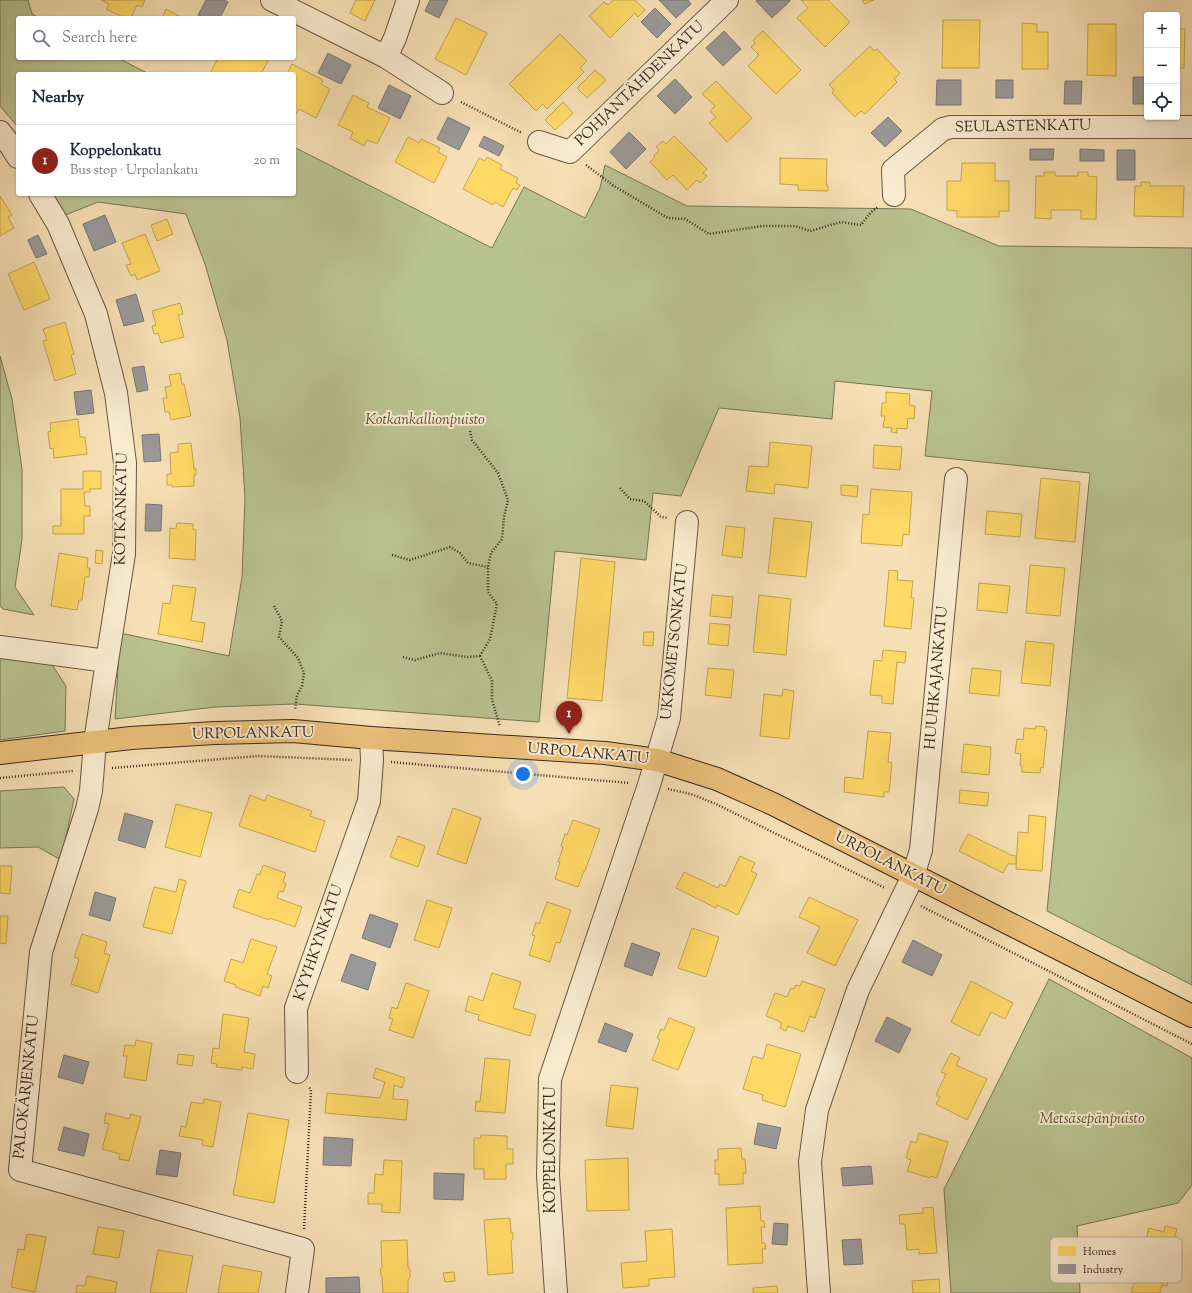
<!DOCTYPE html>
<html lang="en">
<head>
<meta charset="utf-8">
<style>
  body { margin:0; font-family:"Sorts Mill Goudy",serif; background:#f2f2f3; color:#1f2937 }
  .controls { position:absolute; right:12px; top:12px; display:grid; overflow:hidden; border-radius:4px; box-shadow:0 1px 3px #0004 }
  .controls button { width:36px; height:36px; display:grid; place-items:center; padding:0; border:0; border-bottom:1px solid #e0e1e3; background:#fff; color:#1f2937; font:20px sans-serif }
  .you { position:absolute; left:523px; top:774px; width:14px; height:14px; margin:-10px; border:3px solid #fff; border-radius:50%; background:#1a73e8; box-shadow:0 0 0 6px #1a73e833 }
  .badge { display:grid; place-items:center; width:26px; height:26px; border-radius:50%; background:#8f2418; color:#fff; font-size:13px; font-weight:700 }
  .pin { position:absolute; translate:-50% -33px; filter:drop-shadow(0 1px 2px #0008) }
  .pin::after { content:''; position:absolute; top:21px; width:14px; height:12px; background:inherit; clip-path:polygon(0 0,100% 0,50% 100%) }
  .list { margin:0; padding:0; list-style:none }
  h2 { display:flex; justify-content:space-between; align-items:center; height:52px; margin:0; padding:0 16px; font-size:17px }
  h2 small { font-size:13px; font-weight:400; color:#747a83 }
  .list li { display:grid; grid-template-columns:26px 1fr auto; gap:12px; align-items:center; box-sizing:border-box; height:72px; padding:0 16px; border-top:1px solid #e0e1e3 }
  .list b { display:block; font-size:15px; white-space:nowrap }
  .list p { margin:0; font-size:13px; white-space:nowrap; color:#747a83 }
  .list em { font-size:13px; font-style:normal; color:#747a83 }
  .icon { flex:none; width:22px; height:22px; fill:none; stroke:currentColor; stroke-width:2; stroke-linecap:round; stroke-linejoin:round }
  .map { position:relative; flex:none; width:1192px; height:1293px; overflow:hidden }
  .search { position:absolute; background:#fff; box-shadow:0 1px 3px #0004; left:16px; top:16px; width:280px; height:44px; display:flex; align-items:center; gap:10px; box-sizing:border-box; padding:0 14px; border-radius:4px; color:#747a83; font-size:15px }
  .panel { position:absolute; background:#fff; box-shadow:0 1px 3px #0004; left:16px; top:72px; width:280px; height:124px; border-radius:4px }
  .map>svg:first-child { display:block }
  .green { fill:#b9c390; stroke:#797556 }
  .homes { fill:#ffd966; stroke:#c4a450 }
  .industry { fill:#999; stroke:#7c7774 }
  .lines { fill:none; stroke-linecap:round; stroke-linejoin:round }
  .minor-casing { stroke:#685543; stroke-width:24 }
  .major-casing { stroke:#39271d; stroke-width:24 }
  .path { stroke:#39271d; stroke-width:2.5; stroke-dasharray:1 2; stroke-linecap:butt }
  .minor { stroke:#faebcf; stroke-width:22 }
  .major { stroke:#ecc07a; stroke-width:22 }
  .labels { text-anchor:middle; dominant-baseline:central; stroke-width:4; stroke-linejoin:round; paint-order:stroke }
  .street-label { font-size:15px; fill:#39271d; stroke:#faebcf }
  .park-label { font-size:15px; font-style:italic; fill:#594e3a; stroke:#faebcf }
  .key { fill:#faebcf; stroke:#c0b09a; stroke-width:1 }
  .key-label { font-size:11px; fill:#39271d }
</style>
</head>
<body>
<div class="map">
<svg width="1192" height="1293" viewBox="0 0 1192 1293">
  <rect width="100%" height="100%" fill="#f7e0b5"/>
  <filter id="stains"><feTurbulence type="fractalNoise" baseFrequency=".005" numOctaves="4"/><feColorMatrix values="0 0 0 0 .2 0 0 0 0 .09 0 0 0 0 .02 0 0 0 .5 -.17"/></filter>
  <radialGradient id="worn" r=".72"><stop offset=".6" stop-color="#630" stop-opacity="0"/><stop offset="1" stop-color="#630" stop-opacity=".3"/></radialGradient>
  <path class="green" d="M0,0H28L32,14L39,18H18V58H118L149,74H18V127L0,106Z
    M294,147L492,248L524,187L585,218L600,188L605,165L687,206L911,209L999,246L1192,248V985L1047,911L1090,473L925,456L932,391L835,381L832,419L719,408L681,496L653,493L646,560L555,551L539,722L295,704L215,707L115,719L120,633L229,656L242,577L245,498L240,418L227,340L205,264L186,214L98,202L63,216L53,194H294Z
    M0,356L12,399L22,469V540L15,587L34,615L3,609L0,606Z
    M0,656L51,663L66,686L65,731L0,740Z
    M64,787L74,799L61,860L38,847L0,848V791Z
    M1049,979L1192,1058V1185L1178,1203L1077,1226L1080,1293H951L944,1189L1006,1066Z"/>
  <path class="homes" d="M101,0H145L142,7L137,5L131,18H125L106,9L109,4Z
    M356,0H375L365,21L350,13Z
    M613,0H635L645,10L638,17L635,13L610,38L589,16L604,2L608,5Z
    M801,0H828L850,22L825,47L797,18L808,8Z
    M862,0H874L864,4Z
    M166,9L183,18H162Z
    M456,18L487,33L466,75L435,59Z
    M943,20H980L979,68H942Z
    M1022,23L1037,24V32H1048V69H1022Z
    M1088,24H1116V76L1087,75Z
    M1177,29H1185L1184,68H1177Z
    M763,31L801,70L776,94L748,66L759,55L751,47L755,44L753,40Z
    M560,34L587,61L580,68L584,72L547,109L543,104L536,111L509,84Z
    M870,46L874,51L877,49L900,73L894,79L897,82L865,114L861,111L855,117L832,93L834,90L829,85Z
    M218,58H264V59L268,61L261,74L227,73L216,74L211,72Z
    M292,64L323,80L321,84L330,89L316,118L299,109L296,114L294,113V74H287Z
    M595,70L606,80L587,98L577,88Z
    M716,81L752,118L727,142L709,123L716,117L710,111L715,106L702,94Z
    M353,95L369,103L367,107L390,118L377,144L367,140L364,146L350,138L353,132L338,125Z
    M563,102L573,113L555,130L545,120Z
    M674,136L707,169L703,173L707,176L700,183L697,180L687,190L673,175L667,180L650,162L655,157L654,156L659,150L656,147L663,141L666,144Z
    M408,137L419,143L421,139L440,148L438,152L447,157L434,183L395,162Z
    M487,157L502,165L500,169L518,178L516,183L520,185L517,190L513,188L503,207L495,202L493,205L463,189L479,158L485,161Z
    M780,158L827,159L826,185H828V191L798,190V185L780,184Z
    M962,163H995V181H1009V211H999V217H957V211L947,210V181H961Z
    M1044,172H1055V176H1078V172H1088V176L1097,177L1096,219H1081V210H1051V219L1035,218L1036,176H1044Z
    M1141,182H1150V186H1184L1183,217L1134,216L1135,186H1141Z
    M0,196L12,215L8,217L14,228L0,236Z
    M167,219L173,234L157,241L151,225Z
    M145,234L160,271L137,280L135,274L131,276L126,265L131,264L122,243Z
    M34,262L50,299L24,310L8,274Z
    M180,303L183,314L178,315L184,337L161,343L158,333L154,334L152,326L156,325L152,311Z
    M65,322L74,354L71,355L76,374L55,381L43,341L47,340L43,329Z
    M180,373L182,384H184L191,416L171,420L169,412H165L163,398H167L165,387L171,386L169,375Z
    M886,392L910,394L909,405L915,406L914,419L908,418L907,429L897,428V433L891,432L892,428L883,427L885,416H881L882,403H886Z
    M78,419L80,437H85L87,454L54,458L53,448L50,449L48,432L51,431L50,423Z
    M770,442L812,446L808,488L775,484L774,494L746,491L749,466L768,467Z
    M191,443L194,469H196V475H194V486L172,487V485H167V474H171L170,453L178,452V444Z
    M874,445L902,447L900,470L873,468Z
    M83,471H101V489H90V492H84L85,506H90V516H84V534H53V526H61V489H83Z
    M1041,478L1080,482L1075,542L1035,538Z
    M841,485L858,486L857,497L841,495Z
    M871,489L912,492L909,535L903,534L902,546L861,543L863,514L869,515Z
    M987,511L1022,514L1020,537L985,534Z
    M774,518L812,522L806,577L768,573Z
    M177,523L193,524V529L196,530L195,560L169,558L170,528L176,529Z
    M726,526L745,528L742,558L722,555Z
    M96,550L103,551L102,564L95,563Z
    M59,553L88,558L87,568H90L89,577H85L82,600H79L77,610L51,606Z
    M581,558L615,562L602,701L567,698Z
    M1030,565L1065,568L1060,616L1026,613Z
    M889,570L898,571L897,580L913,581L911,598H914L911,629L884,626Z
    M979,583L1010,586L1007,613L977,610Z
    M173,585L196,588L191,621L205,623L202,642L158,634L163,603L170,604Z
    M712,595L733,597L731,618L710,616Z
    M759,595L791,599L786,655L753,652Z
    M710,623L730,625L728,646L708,644Z
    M644,632H654L653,646L643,645Z
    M1026,641L1054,644L1050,686L1021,683Z
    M883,650L906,652L905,663L897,662L893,704L882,703V696L870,695L874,660L882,661Z
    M708,668L734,670L731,698L705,695Z
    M972,668L1001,671L999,696L969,693Z
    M783,689L794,691L789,739L760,736L764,694L782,696Z
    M1036,726L1045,727L1044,730H1047L1043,768L1041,767L1040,773L1022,772V766L1020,765L1021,754L1015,753L1017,739L1023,740L1024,728L1035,729Z
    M868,731L891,733L888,762L892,763L889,792H884V797L844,792L845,777L863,779Z
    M964,744L991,747L989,775L961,772Z
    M960,790L989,793L987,806L959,803Z
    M250,795L265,801L267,795L312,811L310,816L325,821L315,852L239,826Z
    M176,804L212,813L200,857L165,847Z
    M453,808L481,818L466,864L437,854Z
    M1029,815L1046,817L1042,871L1016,869L1018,832L1028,833Z
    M573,820L600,829L585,871H584L578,887L555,879L560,862H558L563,847L561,846L565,834L567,835Z
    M968,834L1011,855L1016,856V864H1008L1003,873L959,851Z
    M398,836L425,846L418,867L390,857Z
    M740,856L755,863L751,871L757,874L738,915L717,905L716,908L676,888L684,872L718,888L720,884L725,887Z
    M263,865L286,873L283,882L286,884L283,892L279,891L277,898L302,907L295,927L270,918L269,920L233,907L239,889L250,893L257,874H260Z
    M0,866H12L10,894L0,893Z
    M179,879L186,881L172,934L143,927L154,887L176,892Z
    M809,897L858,920L835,966L807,953L820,927L799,917Z
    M427,900L452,908L439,948L414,940Z
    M547,902L571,910L560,943L556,942L550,962L529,955L535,936L532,935L536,922L539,924Z
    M0,916H8L6,944L0,943Z
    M692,928L719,937L706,977L678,968Z
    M82,934L107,942L104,953L110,955L98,993L71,984L79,959L74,957Z
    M251,939L277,947L267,974L272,976L268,988L263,986L260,996L235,987L236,985L224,981L231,959L243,963Z
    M492,973L521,982L513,1008L536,1015L530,1036L478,1020L479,1015L465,1011L469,996L483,1001Z
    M802,981L825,989L815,1018L810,1016L804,1032L788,1026L786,1031L780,1028L782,1023L779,1022V1021L766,1016L775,993L787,997L791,988L794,989L796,985L800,986Z
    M971,981L1013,1003L1005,1019L991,1012L979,1036L951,1022Z
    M406,983L429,991L413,1038L389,1030L393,1019L389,1018L392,1007L397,1009Z
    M223,1014L249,1018L244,1052L255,1054L253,1069L242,1067V1070L216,1067L217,1064L211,1063L213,1048L219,1049Z
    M669,1018L695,1028L678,1070L652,1060L660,1040L657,1038L661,1029L664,1030Z
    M136,1040L152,1043L146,1081L124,1077L127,1056H123L125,1045L135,1046Z
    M767,1044L801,1054L785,1107L762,1100L763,1095L743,1089L753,1056L763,1059Z
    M951,1053L960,1058L956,1065L987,1079L967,1120L936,1104L940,1097L936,1095L946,1074L941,1072Z
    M178,1054L194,1056L192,1066L177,1064Z
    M485,1058L510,1060L505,1113L475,1111L476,1101L480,1102Z
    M376,1068L405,1078L402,1088L394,1085L393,1099L408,1100L406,1120L325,1113L327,1093L380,1098L385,1082L373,1078Z
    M611,1085L638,1088L633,1129L606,1126Z
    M204,1099L221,1102L213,1147L202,1145L203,1140L179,1136L181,1126L186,1127L191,1102L203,1104Z
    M106,1113L129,1119L131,1114L141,1117L129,1161L119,1159L120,1154L102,1149L109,1124L104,1123Z
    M248,1113L289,1120L274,1203L233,1195Z
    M919,1133L948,1142L937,1178L931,1176L930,1178L907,1171L911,1160L906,1158L911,1141L916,1143Z
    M481,1135L507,1136V1149H513V1164H506V1179H484V1169H474V1138H481Z
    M741,1148L742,1159H745L746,1173H743V1184L719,1185V1174H715V1160H718V1149Z
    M628,1158L629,1210L587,1211L585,1160Z
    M384,1160L402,1161L400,1213L382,1212V1204H368V1193H374L375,1174L383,1175Z
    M760,1206L761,1221H764L765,1227H761L762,1243H765L766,1249H762L763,1263L728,1265L726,1208Z
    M933,1207L937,1253L919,1254V1249L907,1250L905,1224H900L899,1215L923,1213V1208Z
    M510,1218L511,1232L513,1233V1239L511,1241L513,1273L488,1275L484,1220Z
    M1165,1226L1177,1229L1172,1246L1177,1247L1174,1257L1170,1255L1165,1275L1169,1276L1167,1286L1162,1285L1160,1293H1131L1137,1274L1132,1273L1139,1244L1144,1246L1149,1228L1164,1232Z
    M98,1227L124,1231L119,1258L93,1254Z
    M672,1229L675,1277L649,1279V1286L623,1288L621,1263L647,1261L645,1231Z
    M27,1234L46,1237L35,1292L11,1287L18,1249L24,1250Z
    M407,1240L408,1267L410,1269V1277L408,1280V1293H383L382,1277L381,1275L380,1269L382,1267L381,1241Z
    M158,1250L193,1256L186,1293H150Z
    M223,1265L262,1272L258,1293H218Z
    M454,1272L455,1281L445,1282L443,1273Z
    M87,1276L117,1282L115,1293H76L77,1285L85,1286Z
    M939,1279L940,1293H913L912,1281Z
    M777,1286L778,1293H753V1288Z"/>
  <path class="industry" d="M206,0H224L228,2L220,18H205L198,15Z
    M430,0H448L439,18L425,11Z
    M659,0H688L691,4L676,18Z
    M757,0H790V1L772,18L756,1Z
    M655,8L671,24L657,38L641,22Z
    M724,31L741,49L723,66L706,48Z
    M328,53L351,65L341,84L318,73Z
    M1133,77H1147V104H1133Z
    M675,79L692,97L675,114L657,96Z
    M937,80H961V105H936Z
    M996,80H1013V98H996Z
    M1065,81H1082L1081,104H1064Z
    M389,85L411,96L400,119L378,108Z
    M448,117L470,128L459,150L437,139Z
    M888,117L902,131L885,147L871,133Z
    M629,132L646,149L626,169L610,152Z
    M484,136L504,146L499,156L479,146Z
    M1030,149H1054L1053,160H1030Z
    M1080,149L1104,150V161H1080Z
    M1117,150H1135V180H1117Z
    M105,215L116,242L94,251L83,224Z
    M38,235L47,254L36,258L28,240Z
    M136,294L144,321L124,326L116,300Z
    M144,366L148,390L137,392L132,368Z
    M91,390L94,413L77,415L74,392Z
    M159,434L161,461L144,462L142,435Z
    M146,504L162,505L161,531H145Z
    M125,813L153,821L145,848L118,840Z
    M95,892L116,898L110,921L89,915Z
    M370,914L398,924L390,948L362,938Z
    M913,940L942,955L932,976L902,962Z
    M632,943L660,953L652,976L624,966Z
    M351,954L376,963L368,990L341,981Z
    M887,1017L911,1029L899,1053L875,1041Z
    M605,1023L633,1034L626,1052L598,1042Z
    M64,1055L89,1062L83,1084L58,1077Z
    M758,1123L781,1128L776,1149L754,1144Z
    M64,1127L89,1134L84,1156L58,1150Z
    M324,1137L353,1139L351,1166L323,1165Z
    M160,1150L181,1153L177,1177L156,1174Z
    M871,1166L873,1184L843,1186L841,1168Z
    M434,1173L464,1174L463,1200L434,1199Z
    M774,1223L788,1224L787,1245L772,1244Z
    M861,1239L863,1264L844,1265L842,1240Z
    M359,1277L360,1293H326V1278Z"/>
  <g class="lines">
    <defs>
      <path id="minor" d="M272,0L386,57L395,38L408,0
        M386,57L442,93
        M0,132L11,146L18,157
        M539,142L570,152L727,0
        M40,194L58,224L96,314L116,393L125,463L124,554L107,661L95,742L91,791L87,809L41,952L20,1170L303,1249L297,1293
        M894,195L893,170L943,129L951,127H1192
        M0,647L107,661
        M297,1072L296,1008L369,801L372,760L371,738
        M556,1293L548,1175L550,1079L649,785L669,718L687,522
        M819,1293L810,1162L817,1110L858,990L913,876L921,850L956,479"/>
      <path id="major" d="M0,753L131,738L215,733L293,731L371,738L605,753L657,760L717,779L773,804L1192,1016"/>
    </defs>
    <use href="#minor" class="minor-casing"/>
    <use href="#major" class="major-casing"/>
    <path class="path" d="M461,102L522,133
      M586,165L614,186L668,218L685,219L709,234L762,226H795L810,231L841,222L861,225L871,212L878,207
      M470,431L472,440L498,473L508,500L504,517L502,539L491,553L488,567V592L497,604L490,639L480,656
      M620,488L630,499L644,501L661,517L668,518
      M392,555L410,560L450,547L460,553L468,563L488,567
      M274,606L282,621L279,637L298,658L304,673L302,686L297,695L295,710
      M480,656L492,681V700L500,727
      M403,657L415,660L440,653L467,657L480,656
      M391,762L629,783
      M112,768L258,756L352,760
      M0,778L73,771
      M668,789L691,794L716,804L885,888
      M921,906L1192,1044
      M304,1229L311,1090L309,1087"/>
    <use href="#minor" class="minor"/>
    <use href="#major" class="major"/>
  </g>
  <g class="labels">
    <g class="street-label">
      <text transform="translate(640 84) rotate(-44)">POHJANTÄHDENKATU</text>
      <text transform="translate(1023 127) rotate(-1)">SEULASTENKATU</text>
      <text transform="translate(122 509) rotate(-89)">KOTKANKATU</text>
      <text transform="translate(675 642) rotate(-84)">UKKOMETSONKATU</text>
      <text transform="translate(937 678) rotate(-85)">HUUHKAJANKATU</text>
      <text transform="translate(253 734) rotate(-1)">URPOLANKATU</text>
      <text transform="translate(588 754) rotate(5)">URPOLANKATU</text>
      <text transform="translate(890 864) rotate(27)">URPOLANKATU</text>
      <text transform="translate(319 943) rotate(-71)">KYYHKYNKATU</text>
      <text transform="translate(27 1087) rotate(-84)">PALOKÄRJENKATU</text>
      <text transform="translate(551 1150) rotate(-90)">KOPPELONKATU</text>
    </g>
    <g class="park-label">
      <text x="425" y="420">Kotkankallionpuisto</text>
      <text x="1092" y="1119">Metsäsepänpuisto</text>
    </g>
  </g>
  <rect x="1050" y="1237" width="132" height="46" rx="6" class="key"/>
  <rect x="1058" y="1246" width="18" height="10" fill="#ffd966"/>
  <rect x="1058" y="1264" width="18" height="10" fill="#999"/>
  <g class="key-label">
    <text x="1083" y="1255">Homes</text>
    <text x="1083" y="1273">Industry</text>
  </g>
  <rect width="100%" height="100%" filter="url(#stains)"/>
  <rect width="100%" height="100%" fill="url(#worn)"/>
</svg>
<div class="controls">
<button>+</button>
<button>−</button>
<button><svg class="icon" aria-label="locate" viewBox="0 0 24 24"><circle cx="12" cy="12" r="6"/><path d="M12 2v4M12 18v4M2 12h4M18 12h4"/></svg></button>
</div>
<div class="you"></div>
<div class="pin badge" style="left:569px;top:734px">1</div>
<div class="search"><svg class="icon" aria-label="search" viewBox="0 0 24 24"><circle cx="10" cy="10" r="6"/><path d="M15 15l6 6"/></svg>Search here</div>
<section class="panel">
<h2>Nearby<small></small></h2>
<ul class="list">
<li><span class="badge">1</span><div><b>Koppelonkatu</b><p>Bus stop · Urpolankatu</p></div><em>20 m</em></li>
</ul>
</section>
</div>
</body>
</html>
